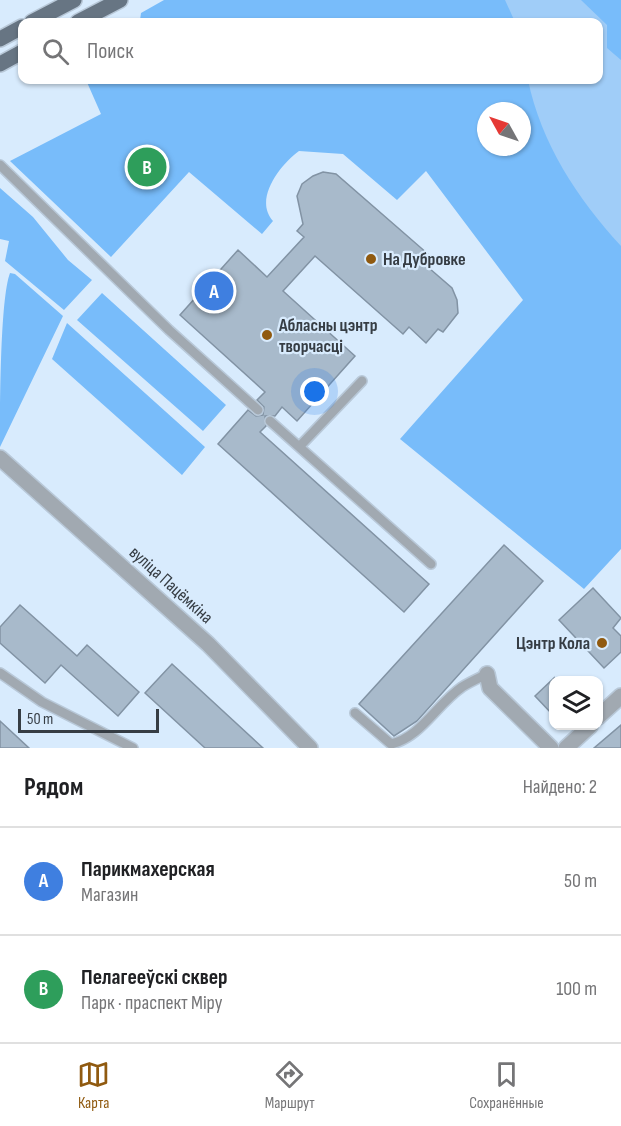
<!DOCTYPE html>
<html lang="ru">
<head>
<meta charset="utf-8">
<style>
  body { margin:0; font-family:"Sofia Sans Condensed",sans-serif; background:#f2f2f2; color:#202124 }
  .controls { position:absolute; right:18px; bottom:18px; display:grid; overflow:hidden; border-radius:12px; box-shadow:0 2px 4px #0004 }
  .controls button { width:54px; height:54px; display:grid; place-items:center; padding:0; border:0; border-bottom:2px solid #e0e0e0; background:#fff; color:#202124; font:30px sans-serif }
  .compass { position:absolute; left:477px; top:102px; width:54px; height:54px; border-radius:50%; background:#fff; box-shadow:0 2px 4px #0004; rotate:310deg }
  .scale { position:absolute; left:18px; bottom:15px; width:141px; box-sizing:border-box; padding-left:6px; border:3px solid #363d44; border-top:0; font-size:16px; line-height:21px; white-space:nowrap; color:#363d44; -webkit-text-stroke:4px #d8ebfd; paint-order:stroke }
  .you { position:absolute; left:315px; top:392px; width:21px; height:21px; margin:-15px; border:4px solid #fff; border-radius:50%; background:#1a73e8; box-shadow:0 0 0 9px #1a73e833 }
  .badge { display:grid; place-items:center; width:39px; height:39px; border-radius:50%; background:#905a10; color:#fff; font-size:20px; font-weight:700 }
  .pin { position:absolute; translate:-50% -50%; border:3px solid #fff; box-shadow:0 2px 6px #0006 }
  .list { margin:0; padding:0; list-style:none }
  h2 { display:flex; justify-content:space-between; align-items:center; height:78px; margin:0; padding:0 24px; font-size:26px }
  h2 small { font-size:20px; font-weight:400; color:#757577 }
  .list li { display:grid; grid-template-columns:39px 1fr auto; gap:18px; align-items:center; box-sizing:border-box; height:108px; padding:0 24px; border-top:2px solid #e0e0e0 }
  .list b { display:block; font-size:22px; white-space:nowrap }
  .list p { margin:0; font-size:20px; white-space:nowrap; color:#757577 }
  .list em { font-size:20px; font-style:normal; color:#757577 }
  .icon { flex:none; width:33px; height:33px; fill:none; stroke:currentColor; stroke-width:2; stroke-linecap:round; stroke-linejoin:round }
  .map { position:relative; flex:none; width:621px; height:748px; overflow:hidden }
  .search { position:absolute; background:#fff; box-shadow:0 2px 4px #0004; left:18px; right:18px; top:18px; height:66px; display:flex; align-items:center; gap:15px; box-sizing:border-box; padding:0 21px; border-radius:12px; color:#757577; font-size:22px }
  .sheet { height:294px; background:#fff }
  nav { display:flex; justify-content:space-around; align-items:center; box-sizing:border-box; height:84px; border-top:2px solid #e0e0e0; background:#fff; font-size:16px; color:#757577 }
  nav a { display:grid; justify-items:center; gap:3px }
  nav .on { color:#905a10 }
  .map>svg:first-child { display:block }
  .green { fill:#78bcfa; fill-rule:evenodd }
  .water { fill:#a0cdf8 }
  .building { fill:#a8bacb; stroke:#8293a4; stroke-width:1.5 }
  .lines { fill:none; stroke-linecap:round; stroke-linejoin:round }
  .service-casing { stroke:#b8c8d8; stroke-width:12 }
  .pedestrian-casing { stroke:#b8c8d8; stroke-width:18 }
  .minor-casing { stroke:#b8c8d8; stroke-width:18 }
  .primary-casing { stroke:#b8c8d8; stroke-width:18 }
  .service { stroke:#a1a9b1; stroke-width:9 }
  .pedestrian { stroke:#a1a9b1; stroke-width:15 }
  .minor { stroke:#a1a9b1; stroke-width:15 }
  .primary { stroke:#677583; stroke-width:15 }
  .poi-dot { fill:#905a10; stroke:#d8ebfd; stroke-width:2 }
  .labels { text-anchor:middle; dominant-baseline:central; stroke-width:4.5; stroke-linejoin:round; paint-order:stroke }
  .poi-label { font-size:18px; font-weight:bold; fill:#363d44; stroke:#d8ebfd; text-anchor:start }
  .street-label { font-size:18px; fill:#363d44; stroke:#d8ebfd }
</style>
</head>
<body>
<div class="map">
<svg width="621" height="748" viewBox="0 0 621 748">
  <rect width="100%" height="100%" fill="#d8ebfd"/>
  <path class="green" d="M164,0H621V549L584,589L400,439L523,300L426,171L397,200L343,154L299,151C281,164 253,199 273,221L262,234L189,172L111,257L10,161L101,114L86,80H598V22H137L140,20L141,13ZM486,111H522V147H486Z
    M0,188L33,217L68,260L92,280L64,310L5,261L9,241L0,239Z
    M10,273L15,274L63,316L0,447C0,411 0,299 10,273Z
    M102,293L226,405L203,431L77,320Z
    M67,323L205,447L182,475L52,359Z"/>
  <path class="water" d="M505,0H581L607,25V48L621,60V246C577,198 541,143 528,80H598V22H515Z"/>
  <path class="building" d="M323,172L336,174L428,254L422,262L452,288L457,300L458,313L443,332L438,329L426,343L409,327L403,334L315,256L283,291L355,356L297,421L282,407L275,416H265L266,426L260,432L429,584L404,612L218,444L248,410L256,416L263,415L264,407L257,400L265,392L180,315L238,250L267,277L304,237L297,231L303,224L297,196L302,184L313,176Z
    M504,545L543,581L417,721L394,736L359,704Z
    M593,588L621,618L613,628L621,636V652L604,668L559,620Z
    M20,605L77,656L87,645L139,692L118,716L61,665L45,683L0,643V627Z
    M172,664L263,748H205L145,693Z
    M554,678V716L535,696Z
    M0,721L29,748H0Z
    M621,725V748H594Z"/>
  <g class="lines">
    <defs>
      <path id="service" d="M0,165L169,330L258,410
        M270,421L431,564
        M300,446L362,381
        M0,673L42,702L133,748
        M355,713L391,744C420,738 437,704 462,687C470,682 479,678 487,674"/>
      <path id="pedestrian" d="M0,458L208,644L310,748"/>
      <path id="minor" d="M487,674L490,688L551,748
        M598,717L621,696
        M566,748L590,726"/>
      <path id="primary" d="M32,22L74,0
        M78,22L120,0
        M0,39L22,27
        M0,64L22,52"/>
    </defs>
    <use href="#service" class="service-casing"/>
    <use href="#pedestrian" class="pedestrian-casing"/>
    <use href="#minor" class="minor-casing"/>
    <use href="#primary" class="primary-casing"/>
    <use href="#service" class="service"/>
    <use href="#pedestrian" class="pedestrian"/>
    <use href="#minor" class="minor"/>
    <use href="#primary" class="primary"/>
  </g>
  <g class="poi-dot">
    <circle cx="371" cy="259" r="6"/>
    <circle cx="267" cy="335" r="6"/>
    <circle cx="602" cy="643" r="6"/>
  </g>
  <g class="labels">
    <g class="poi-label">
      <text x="383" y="259">На Дубровке</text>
      <text x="279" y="325">Абласны цэнтр<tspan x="279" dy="21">творчасці</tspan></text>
      <text x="590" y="643" text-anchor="end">Цэнтр Кола</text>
    </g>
    <g class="street-label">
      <text transform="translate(171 585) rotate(42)">вуліца Пацёмкіна</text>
    </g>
  </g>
</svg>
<div class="controls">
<button><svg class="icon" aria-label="layers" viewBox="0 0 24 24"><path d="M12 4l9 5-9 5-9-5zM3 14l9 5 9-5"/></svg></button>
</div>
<svg class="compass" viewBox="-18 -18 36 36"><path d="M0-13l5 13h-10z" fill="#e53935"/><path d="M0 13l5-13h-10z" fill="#757577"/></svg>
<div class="scale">50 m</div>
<div class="you"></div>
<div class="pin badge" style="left:214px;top:291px;background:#3f7fe0">A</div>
<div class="pin badge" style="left:147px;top:167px;background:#2e9e5b">B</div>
<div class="search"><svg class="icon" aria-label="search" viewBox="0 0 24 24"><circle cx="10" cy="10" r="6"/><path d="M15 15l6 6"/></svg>Поиск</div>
</div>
<section class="sheet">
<h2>Рядом<small>Найдено: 2</small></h2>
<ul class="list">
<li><span class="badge" style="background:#3f7fe0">A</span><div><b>Парикмахерская</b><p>Магазин</p></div><em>50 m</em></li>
<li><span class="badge" style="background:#2e9e5b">B</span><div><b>Пелагееўскі сквер</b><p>Парк · праспект Міру</p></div><em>100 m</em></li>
</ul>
</section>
<nav>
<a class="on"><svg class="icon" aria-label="map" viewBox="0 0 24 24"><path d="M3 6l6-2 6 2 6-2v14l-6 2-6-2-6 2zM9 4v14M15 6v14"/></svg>Карта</a>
<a><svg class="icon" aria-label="directions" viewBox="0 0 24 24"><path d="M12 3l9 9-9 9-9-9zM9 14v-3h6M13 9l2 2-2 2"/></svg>Маршрут</a>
<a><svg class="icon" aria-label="saved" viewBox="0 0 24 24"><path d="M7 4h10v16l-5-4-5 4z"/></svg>Сохранённые</a>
</nav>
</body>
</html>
